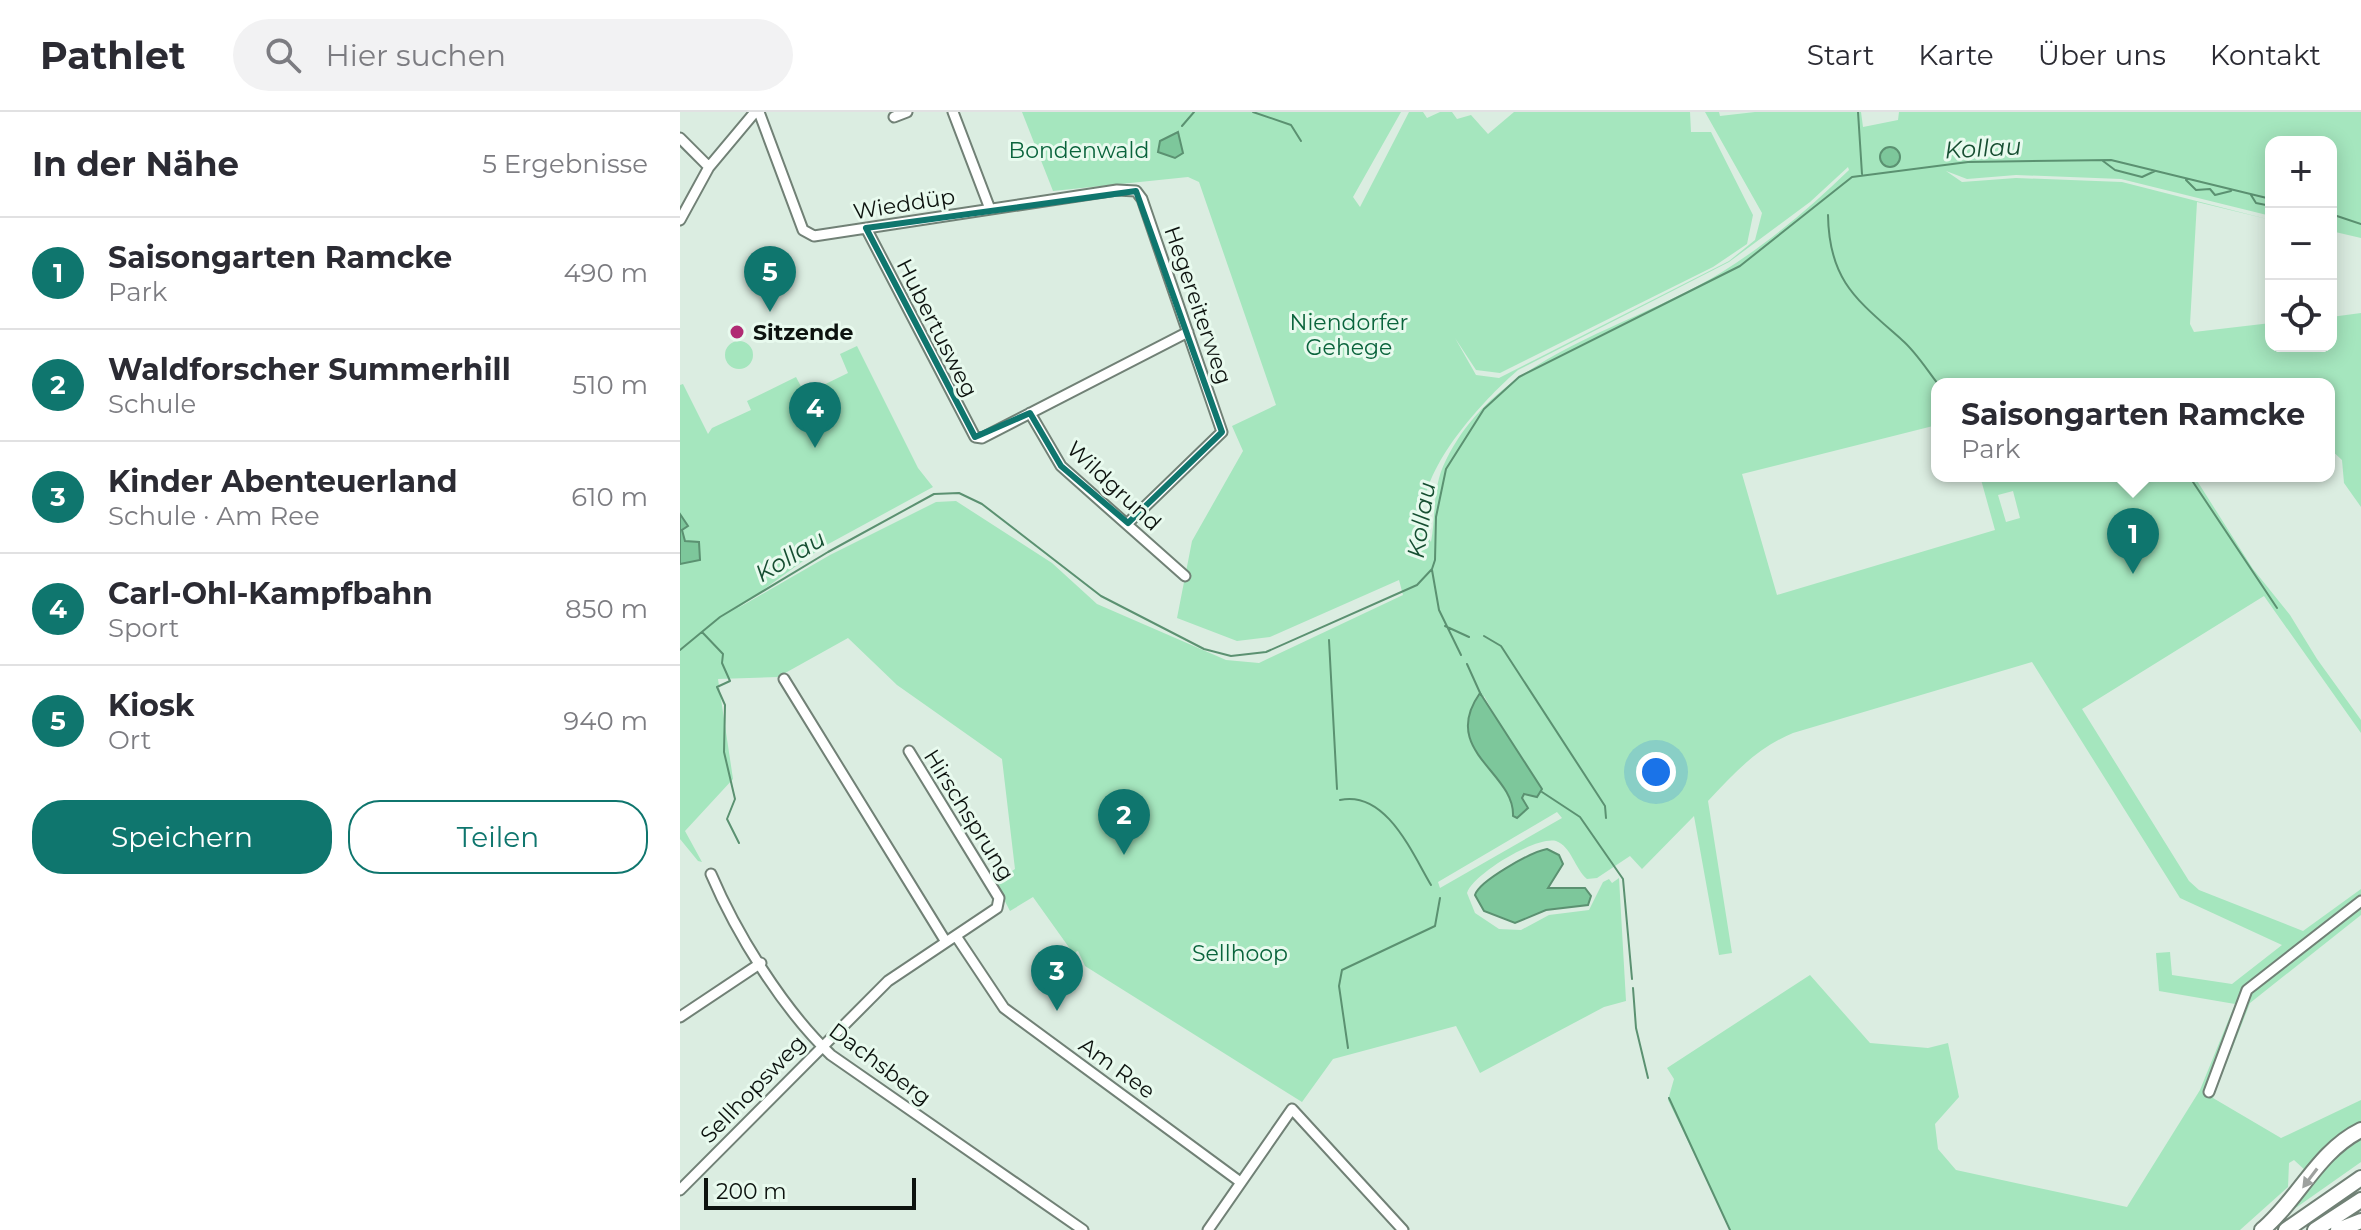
<!DOCTYPE html>
<html lang="de">
<head>
<meta charset="utf-8">
<style>
  body { margin:0; font-family:Montserrat,sans-serif; background:#f2f2f3; color:#2b2b33 }
  .controls { position:absolute; right:24px; top:24px; display:grid; overflow:hidden; border-radius:16px; box-shadow:0 4px 20px #0003 }
  .controls button { width:72px; height:72px; display:grid; place-items:center; padding:0; border:0; border-bottom:2px solid #e1e1e2; background:#fff; color:#2b2b33; font:40px sans-serif }
  .scale { position:absolute; left:24px; bottom:20px; width:212px; box-sizing:border-box; padding-left:8px; border:4px solid #0d130f; border-top:0; font-size:22px; line-height:28px; white-space:nowrap; color:#0d130f; -webkit-text-stroke:6px #e8faee; paint-order:stroke }
  .you { position:absolute; left:976px; top:660px; width:28px; height:28px; margin:-20px; border:6px solid #fff; border-radius:50%; background:#1a73e8; box-shadow:0 0 0 12px #1a73e833 }
  .badge { display:grid; place-items:center; width:52px; height:52px; border-radius:50%; background:#0f766e; color:#fff; font-size:26px; font-weight:700 }
  .pin { position:absolute; translate:-50% -66px; filter:drop-shadow(0 2px 4px #0008) }
  .pin::after { content:''; position:absolute; top:42px; width:28px; height:24px; background:inherit; clip-path:polygon(0 0,100% 0,50% 100%) }
  .popup { position:absolute; left:1251px; top:266px; width:404px; height:104px; box-sizing:border-box; display:grid; place-content:center; border-radius:16px; background:#fff; filter:drop-shadow(0 2px 6px #0005); font-size:26px; white-space:nowrap; color:#7c7c81 }
  .popup b { font-size:30px; color:#2b2b33 }
  .popup::after { content:''; position:absolute; left:50%; top:100%; margin-left:-16px; border:16px solid transparent; border-top-color:#fff }
  .list { margin:0; padding:0; list-style:none }
  h2 { display:flex; justify-content:space-between; align-items:center; height:104px; margin:0; padding:0 32px; font-size:34px }
  h2 small { font-size:26px; font-weight:400; color:#7c7c81 }
  .list li { display:grid; grid-template-columns:52px 1fr auto; gap:24px; align-items:center; box-sizing:border-box; height:112px; padding:0 32px; border-top:2px solid #e1e1e2 }
  .list b { display:block; font-size:30px; white-space:nowrap }
  .list p { margin:0; font-size:26px; white-space:nowrap; color:#7c7c81 }
  .list em { font-size:26px; font-style:normal; color:#7c7c81 }
  .actions { display:flex; gap:16px; padding:24px 32px }
  .actions a { flex:1; padding:18px 0; border:2px solid #0f766e; border-radius:32px; text-align:center; font-size:28px; color:#0f766e }
  .actions .main { background:#0f766e; color:#fff }
  .icon { flex:none; width:44px; height:44px; fill:none; stroke:currentColor; stroke-width:2; stroke-linecap:round; stroke-linejoin:round }
  .map { position:relative; flex:none; width:1681px; height:1118px; overflow:hidden }
  header { display:flex; align-items:center; gap:48px; box-sizing:border-box; height:112px; padding:0 40px; background:#fff; border-bottom:2px solid #e1e1e2 }
  header strong { font-size:38px }
  nav { display:flex; gap:44px; margin-inline-start:auto; font-size:28px }
  .search { width:560px; height:72px; background:#f2f2f3; display:flex; align-items:center; gap:20px; box-sizing:border-box; padding:0 28px; border-radius:44px; color:#7c7c81; font-size:30px }
  main { display:flex }
  aside { flex:1; background:#fff }
  .map>svg:first-child { display:block }
  .green { fill:#a5e6be; fill-rule:evenodd }
  .water { fill:#7dc79b; stroke:#5b9171; stroke-width:2 }
  .lines { fill:none; stroke-linecap:round; stroke-linejoin:round }
  .stream { stroke:#5b9171; stroke-width:2 }
  .minor-casing { stroke:#718176; stroke-width:13 }
  .highway-casing { stroke:#718176; stroke-width:18 }
  .minor { stroke:#fff; stroke-width:9 }
  .highway { stroke:#fff; stroke-width:14 }
  .oneway { fill:#9ea19f }
  .marked { fill:none; stroke:#0f766e; stroke-width:6; stroke-linejoin:round }
  .poi-dot { fill:#b02b73; stroke:#e8faee; stroke-width:3 }
  .labels { text-anchor:middle; dominant-baseline:central; stroke-width:6; stroke-linejoin:round; paint-order:stroke }
  .park-label { font-size:22px; fill:#0a643c; stroke:#e8faee }
  .street-label { font-size:22px; fill:#0d130f; stroke:#e8faee }
  .poi-label { font-size:22px; font-weight:bold; fill:#0d130f; stroke:#e8faee; text-anchor:start }
  .water-label { font-size:24px; font-style:italic; fill:#164e31; stroke:#e8faee }
</style>
</head>
<body>
<header>
<strong>Pathlet</strong>
<div class="search"><svg class="icon" aria-label="search" viewBox="0 0 24 24"><circle cx="10" cy="10" r="6"/><path d="M15 15l6 6"/></svg>Hier suchen</div>
<nav><a>Start</a><a>Karte</a><a>Über uns</a><a>Kontakt</a></nav>
</header>
<main>
<aside>
<h2>In der Nähe<small>5 Ergebnisse</small></h2>
<ul class="list">
<li><span class="badge">1</span><div><b>Saisongarten Ramcke</b><p>Park</p></div><em>490 m</em></li>
<li><span class="badge">2</span><div><b>Waldforscher Summerhill</b><p>Schule</p></div><em>510 m</em></li>
<li><span class="badge">3</span><div><b>Kinder Abenteuerland</b><p>Schule · Am Ree</p></div><em>610 m</em></li>
<li><span class="badge">4</span><div><b>Carl-Ohl-Kampfbahn</b><p>Sport</p></div><em>850 m</em></li>
<li><span class="badge">5</span><div><b>Kiosk</b><p>Ort</p></div><em>940 m</em></li>
</ul>
<div class="actions"><a class="main">Speichern</a><a>Teilen</a></div>
</aside>
<div class="map">
<svg width="1681" height="1118" viewBox="0 0 1681 1118">
  <rect width="100%" height="100%" fill="#dbede1"/>
  <path class="green" d="M342,0H721L673,85L680,95L729,0H743L747,6L760,0H772L777,7L791,3L808,22L834,0H1010L1011,20H1031L1073,103L1067,132L1033,155L820,261L796,258L775,226L796,263L819,266L1049,149L1075,128L1082,101L1025,0H1039L1040,4L1075,0H1181L1183,15L1218,8L1219,0H1681V126L1651,119V30H1591V104L1441,67L1336,63L1287,67L1266,59L1282,70L1336,66L1442,70L1591,108L1517,90L1510,212L1514,220L1591,211V234H1651V205L1681,201V395L1664,371L1662,348L1649,336V272H1257V313L1062,362L1097,483L1315,418L1300,364H1514L1573,457L1610,503L1637,547L1681,608V621L1584,484L1402,597L1509,769L1519,778L1623,819L1681,777V803L1570,891L1533,986L1601,1026L1681,988V1013L1638,1043L1626,1059L1614,1048L1609,1051L1608,1075L1560,1118H1051L988,988L994,967L987,956L1130,863L1190,931L1248,936L1268,931L1279,985L1255,1012L1258,1037L1276,1058L1447,1095L1520,978L1555,892L1479,879L1476,841L1490,840L1492,863L1552,872L1602,833L1500,786L1352,550L1113,621C1077,636 1055,660 1028,689L1052,841L1039,843L1014,704L962,757L950,744L917,766L907,767C895,757 891,734 876,729C856,724 793,762 787,781L795,801L819,817L841,818L869,803L909,798L923,770L929,767L932,771L939,766L946,889L924,895L800,961L776,914L653,947L622,990L405,854L398,839L393,841L353,785L330,799L315,770L335,757L322,647L217,573L168,526L98,565L38,567L53,667L5,719L22,750L18,749L0,727V273L3,272L28,322L32,316L71,298L67,289L116,265L125,282L168,261L160,242L177,234L238,356L253,375L141,436L58,496L150,443L256,390L276,389L372,451L417,492L546,548L579,551L723,483L719,468L590,525L557,529L497,506L512,429L563,339L552,314L596,293L519,70L508,65L373,79ZM1168,55L1169,58C1131,95 1087,132 1042,160C948,218 819,241 766,348C752,375 756,404 751,430C717,378 802,289 838,258L1049,150L1130,90ZM1333,379L1340,406L1326,410L1318,383ZM804,584L851,666L862,677L844,682L833,697L829,684L791,631ZM877,700L882,706L760,776L758,770Z
    M45 243a14 14 0 1 1 28 0a14 14 0 1 1-28 0Z
    M1681,1027V1050L1607,1102L1651,1049Z"/>
  <path class="water" d="M498,20L503,41L495,46L478,40L480,29Z
    M1200 45a10 10 0 1 1 20 0a10 10 0 1 1-20 0Z
    M0,402L8,414L2,418L5,429L19,430L20,448L0,452Z
    M800,581L862,677L857,685L844,682L842,686L848,696L837,706L833,704C835,660 759,639 800,581Z
    M867,737L879,743L883,752L868,776H905L911,784L908,793L866,798L835,811L804,799L795,783C799,769 851,740 867,737Z"/>
  <g class="lines">
    <path class="stream" d="M573,0L611,13L621,29
      M1178,0L1182,62
      M502,14L514,0
      M1423,49L1435,58L1462,65L1475,59
      M1506,68L1516,78L1530,77L1535,83L1551,79
      M1571,83L1576,91L1591,94
      M1651,102L1681,112
      M1148,103C1149,169 1177,188 1222,228C1236,240 1247,258 1258,272
      M1513,364V370L1597,496
      M752,458L759,498L781,543
      M765,514L789,525
      M22,520L43,542L42,551L50,569L37,575L45,593L44,640L55,687L47,707L59,731
      M804,524L821,534L925,694L926,706
      M649,528L657,677
      M0,538L40,505L148,440L254,382L279,381L302,392L421,484L524,537L551,544L586,540L737,473L752,457L755,448L756,405L766,357L804,297L839,265L1060,154L1172,65L1288,50L1431,48L1591,87
      M787,552L801,583
      M862,680L900,705L943,767L952,867
      M660,688C706,678 732,741 751,773
      M953,876L956,916L968,966
      M668,936L659,874L662,858L755,814L760,786
      M989,986L1050,1118"/>
    <defs>
      <path id="minor" d="M79,0L123,118L134,124L437,78L456,79L462,87L542,320L448,411
        M273,0L310,97
        M214,5L227,0
        M0,26L29,55
        M0,108L29,55L75,0
        M186,116L295,325L302,326L508,220
        M350,301L381,354L505,464
        M104,567L266,830
        M31,762C57,823 103,897 151,943L403,1118
        M276,824L324,896L559,1069
        M0,905L81,851
        M1529,980L1567,878L1681,789
        M0,1078L208,869L317,796L319,786L229,639
        M528,1118L612,997L723,1118"/>
      <path id="highway" d="M1582,1118C1618,1088 1638,1039 1681,1018
        M1606,1118L1681,1066
        M1635,1118L1681,1088
        M1658,1118L1681,1109"/>
    </defs>
    <use href="#minor" class="minor-casing"/>
    <use href="#highway" class="highway-casing"/>
    <use href="#minor" class="minor"/>
    <use href="#highway" class="highway"/>
  </g>
  <defs><path id="oneway-solid" d="M-6-.8H1V-3.2L6.5 0L1 3.2V.8H-6Z" transform="scale(2)"/></defs>
  <use class="oneway" href="#oneway-solid" transform="translate(1630 1066) rotate(127)"/>
  <path class="marked" d="M456,79L542,320L448,411L381,354L350,301L295,325L186,116Z"/>
  <circle class="poi-dot" cx="57" cy="220" r="8"/>
  <g class="labels">
    <g class="park-label">
      <text x="399" y="38">Bondenwald</text>
      <text x="669" y="210">Niendorfer<tspan x="669" dy="25">Gehege</tspan></text>
      <text x="560" y="841">Sellhoop</text>
    </g>
    <g class="street-label">
      <text transform="translate(224 92) rotate(-9)">Wieddüp</text>
      <text transform="translate(518 193) rotate(71)">Hegereiterweg</text>
      <text transform="translate(257 216) rotate(63)">Hubertusweg</text>
      <text transform="translate(434 374) rotate(43)">Wildgrund</text>
      <text transform="translate(289 703) rotate(58)">Hirschsprung</text>
      <text transform="translate(200 952) rotate(37)">Dachsberg</text>
      <text transform="translate(437 956) rotate(36)">Am Ree</text>
      <text transform="translate(73 977) rotate(-46)">Sellhopsweg</text>
    </g>
    <g class="poi-label">
      <text x="73" y="220">Sitzende</text>
    </g>
    <g class="water-label">
      <text transform="translate(1303 36) rotate(-3)">Kollau</text>
      <text transform="translate(741 408) rotate(-81)">Kollau</text>
      <text transform="translate(110 444) rotate(-31)">Kollau</text>
    </g>
  </g>
</svg>
<div class="controls">
<button>+</button>
<button>−</button>
<button><svg class="icon" aria-label="locate" viewBox="0 0 24 24"><circle cx="12" cy="12" r="6"/><path d="M12 2v4M12 18v4M2 12h4M18 12h4"/></svg></button>
</div>
<div class="scale">200 m</div>
<div class="you"></div>
<div class="pin badge" style="left:1453px;top:462px">1</div>
<div class="popup"><b>Saisongarten Ramcke</b>Park</div>
<div class="pin badge" style="left:444px;top:743px">2</div>
<div class="pin badge" style="left:377px;top:899px">3</div>
<div class="pin badge" style="left:135px;top:336px">4</div>
<div class="pin badge" style="left:90px;top:200px">5</div>
</div>
</main>
</body>
</html>
